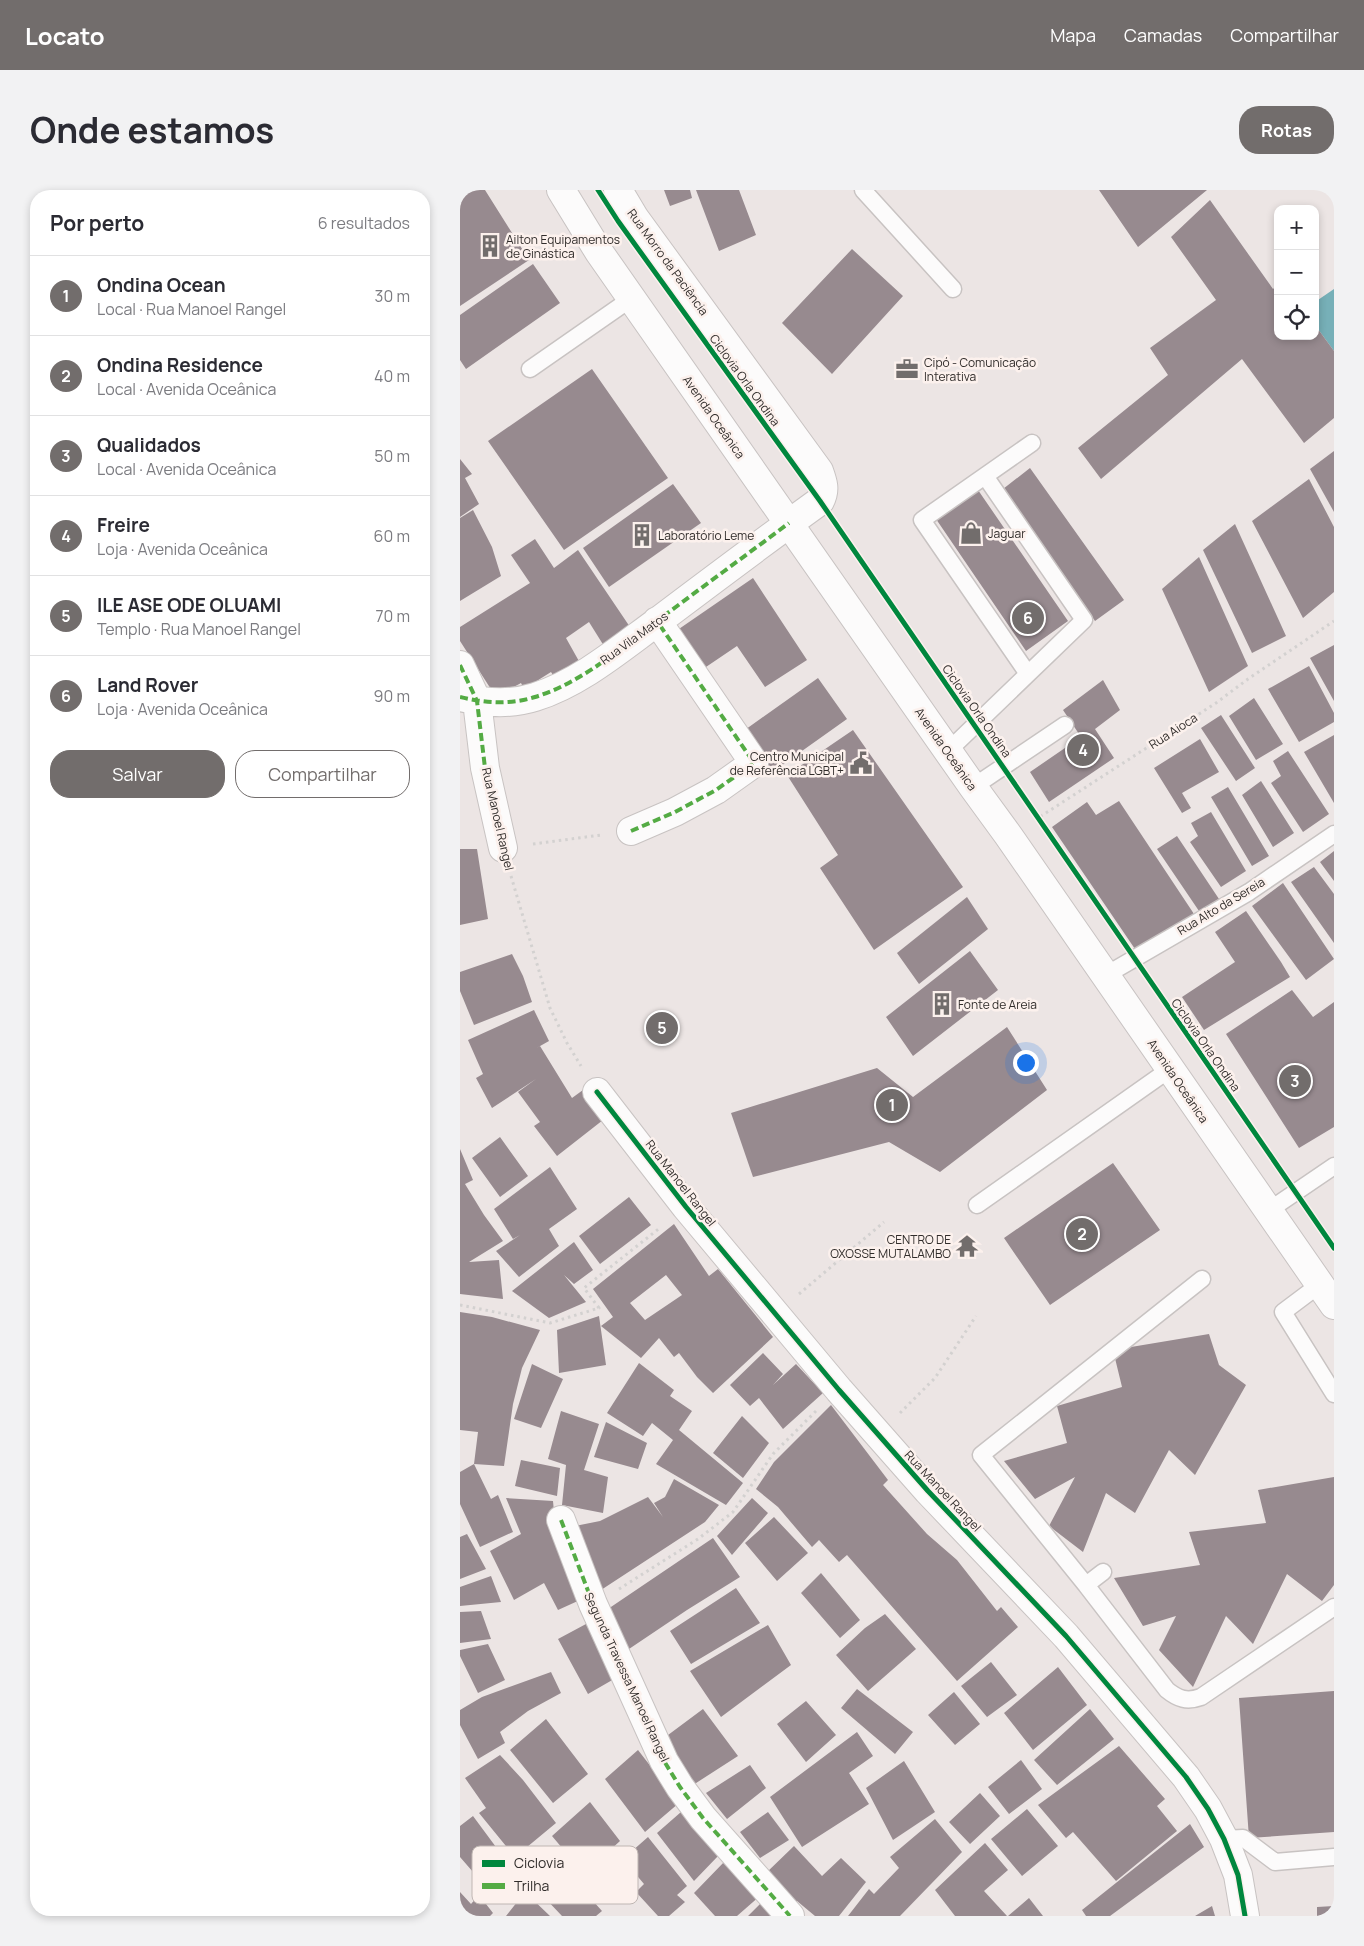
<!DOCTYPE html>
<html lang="pt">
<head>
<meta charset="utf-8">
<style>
  body { margin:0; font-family:Manrope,sans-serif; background:#f2f2f3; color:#2b2b33 }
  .controls { position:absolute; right:15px; top:15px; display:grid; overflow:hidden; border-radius:10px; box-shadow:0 2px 8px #0003 }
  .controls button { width:45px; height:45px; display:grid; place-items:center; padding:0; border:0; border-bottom:1px solid #e1e1e2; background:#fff; color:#2b2b33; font:25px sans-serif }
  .you { position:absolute; left:565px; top:872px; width:18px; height:18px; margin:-12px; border:4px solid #fff; border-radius:50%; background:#1a73e8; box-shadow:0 0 0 8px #1a73e833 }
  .badge { display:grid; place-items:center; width:32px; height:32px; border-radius:50%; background:#726d6c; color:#fff; font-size:16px; font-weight:700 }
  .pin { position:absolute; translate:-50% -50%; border:2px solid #fff; box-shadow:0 1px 5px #0006 }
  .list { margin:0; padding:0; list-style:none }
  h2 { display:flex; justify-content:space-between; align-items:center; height:65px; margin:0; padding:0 20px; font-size:21px }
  h2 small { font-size:16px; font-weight:400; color:#7c7c81 }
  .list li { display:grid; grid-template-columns:32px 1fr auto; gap:15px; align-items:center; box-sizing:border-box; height:80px; padding:0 20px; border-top:1px solid #e1e1e2 }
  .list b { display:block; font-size:19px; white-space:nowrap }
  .list p { margin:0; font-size:16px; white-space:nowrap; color:#7c7c81 }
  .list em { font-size:16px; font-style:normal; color:#7c7c81 }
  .actions { display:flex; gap:10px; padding:15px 20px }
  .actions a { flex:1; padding:11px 0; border:1px solid #726d6c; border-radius:20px; text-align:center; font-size:18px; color:#726d6c }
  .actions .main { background:#726d6c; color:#fff }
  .icon { flex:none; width:28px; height:28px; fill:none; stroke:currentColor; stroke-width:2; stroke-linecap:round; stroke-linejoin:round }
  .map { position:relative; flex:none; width:874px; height:1726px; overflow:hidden; border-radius:20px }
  header { display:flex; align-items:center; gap:30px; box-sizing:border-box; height:70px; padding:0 25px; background:#726d6c; color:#fff }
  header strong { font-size:24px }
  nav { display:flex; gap:28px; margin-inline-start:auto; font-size:18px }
  .intro { display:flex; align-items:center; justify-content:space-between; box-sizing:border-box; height:120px; padding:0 30px }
  h1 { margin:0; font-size:35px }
  .button { padding:12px 22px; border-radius:20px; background:#726d6c; color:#fff; font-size:18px; font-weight:700 }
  main { display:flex; gap:30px; padding:0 30px }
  aside { flex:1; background:#fff; border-radius:20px; box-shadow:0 2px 8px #0003 }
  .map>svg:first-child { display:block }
  .water { fill:#77b0b8 }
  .building { fill:#978a8f; fill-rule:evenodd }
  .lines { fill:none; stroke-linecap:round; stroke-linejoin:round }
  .lane-casing { stroke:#c8c3c2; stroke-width:19 }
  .street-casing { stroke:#c8c3c2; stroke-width:30 }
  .primary-casing { stroke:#c8c3c2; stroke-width:30 }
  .path { stroke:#d3d1d0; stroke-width:3; stroke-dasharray:2.5 4; stroke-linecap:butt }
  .lane { stroke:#fcfbfb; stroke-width:16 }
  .street { stroke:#fcfbfb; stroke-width:28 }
  .primary { stroke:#fcfbfb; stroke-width:28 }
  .quiet { stroke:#54ab44; stroke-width:4; stroke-dasharray:8 4; stroke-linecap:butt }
  .cycleway-casing { stroke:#fcf1ed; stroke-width:8 }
  .cycleway { stroke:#00873e; stroke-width:5 }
  .labels { text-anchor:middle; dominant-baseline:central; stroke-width:5; stroke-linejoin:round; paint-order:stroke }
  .poi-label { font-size:12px; fill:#312d2b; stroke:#fcf1ed; text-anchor:start }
  .street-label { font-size:12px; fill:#312d2b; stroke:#fcf1ed }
  .key { fill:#fcf1ed; stroke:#bfb6b3; stroke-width:1 }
  .key-label { font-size:14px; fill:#312d2b }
</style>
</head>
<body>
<header>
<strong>Locato</strong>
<nav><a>Mapa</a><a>Camadas</a><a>Compartilhar</a></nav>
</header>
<div class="intro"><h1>Onde estamos</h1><a class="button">Rotas</a></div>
<main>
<aside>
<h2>Por perto<small>6 resultados</small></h2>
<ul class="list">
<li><span class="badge">1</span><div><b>Ondina Ocean</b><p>Local · Rua Manoel Rangel</p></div><em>30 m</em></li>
<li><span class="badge">2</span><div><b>Ondina Residence</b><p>Local · Avenida Oceânica</p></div><em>40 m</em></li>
<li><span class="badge">3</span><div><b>Qualidados</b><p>Local · Avenida Oceânica</p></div><em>50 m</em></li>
<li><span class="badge">4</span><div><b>Freire</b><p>Loja · Avenida Oceânica</p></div><em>60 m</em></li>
<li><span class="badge">5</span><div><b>ILE ASE ODE OLUAMI</b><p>Templo · Rua Manoel Rangel</p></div><em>70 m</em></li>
<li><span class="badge">6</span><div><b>Land Rover</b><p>Loja · Avenida Oceânica</p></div><em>90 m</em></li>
</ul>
<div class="actions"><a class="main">Salvar</a><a>Compartilhar</a></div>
</aside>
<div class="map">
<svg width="874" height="1726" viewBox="0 0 874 1726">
  <rect width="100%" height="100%" fill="#ece5e4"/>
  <path class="water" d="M874,99V161L855,135V112Z"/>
  <path class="building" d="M0,0H25L69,70L0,116Z
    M204,0H230L232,8L210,16Z
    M236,0H279L296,45L259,61Z
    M639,0H747L678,57Z
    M750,10L813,99L818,95V146H855V135L874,161V228L844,253L782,169L641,289L618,258L708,185L690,158L756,110L711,47Z
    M392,59L443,106L372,184L322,133Z
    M73,74L100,113L6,179L0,170V125Z
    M132,179L208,288L104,360L28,251Z
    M874,261V322L850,279Z
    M0,269L12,284L5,288L19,314L0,327Z
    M570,278L664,410L635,431L543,299Z
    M849,289L874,337V402L843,428L792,331Z
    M213,294L241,333L149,397L123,358Z
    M518,300L608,431L566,461L476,329Z
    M13,320L32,357L41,386L0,411V328Z
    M775,334L826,446L792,463L743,360Z
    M75,349L94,378L118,360L170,437L144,456L129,432L106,448L120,473L95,488L91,482L64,499L61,493L36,507L0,451V437L70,393L51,365Z
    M739,367L788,476L749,502L702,399Z
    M293,388L347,470L305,497L277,456L243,479L216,441Z
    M874,455V511L850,468Z
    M849,476L874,523V532L839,552L808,499Z
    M358,488L387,529L311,583L282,542Z
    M643,490L660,520L635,539L654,568L589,612L570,582L621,547L603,520Z
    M794,508L823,554L796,570L769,526Z
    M761,525L795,578L776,591L741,538Z
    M393,540L503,697L414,760L360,678L378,665L327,585Z
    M874,545V613L844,562Z
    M740,549L759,582L722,603L731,618L722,623L694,578Z
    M828,561L869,624L843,642L811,593L821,586L813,571Z
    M801,591L834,643L813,657L782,605Z
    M768,597L809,666L792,676L751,607Z
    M659,611L734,724L675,759L592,637L627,612L636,625Z
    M751,622L786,681L761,697L730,652L738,646L731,633Z
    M717,646L759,709L739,721L697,659Z
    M0,659H17L28,729L0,735Z
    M874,661V691L860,672Z
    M854,677L874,704V753L831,692Z
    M823,693L874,769L846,790L792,716Z
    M507,707L528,739L459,794L437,763Z
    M786,721L821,772L830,787L744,840L722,807L775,772L755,742Z
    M510,761L538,800L453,866L426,827Z
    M52,764L63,786L72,812L14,835L0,801V782Z
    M832,800L853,827L874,812V937L839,958L766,844Z
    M74,820L89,851L73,860L80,856L112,908L123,900L143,930L97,966L74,936L80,932L58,902L76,889L32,918L16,888L23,884L8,850Z
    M547,837L587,900L480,982L429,952L293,987L271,923L417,878L453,907Z
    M40,947L68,986L40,1007L12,968Z
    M0,959L13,990L5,994L24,1025L43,1051L9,1072L39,1070L43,1109L0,1104Z
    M653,973L700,1040L590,1115L544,1048Z
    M90,977L117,1019L89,1039L99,1056L59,1087L36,1061L60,1045L53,1049L34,1019Z
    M169,1007L191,1035L140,1074L119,1046Z
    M214,1034L249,1086L258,1079L313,1147L253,1203L237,1187L219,1163L214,1167L199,1148L181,1168L141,1136L153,1127L133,1099ZM206,1085L222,1105L185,1130L170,1113Z
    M114,1052L133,1080L114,1094L104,1085L126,1112L89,1128L52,1101Z
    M0,1122L32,1127L80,1140L62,1178L53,1214L44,1276L14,1274L18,1242L0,1240Z
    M139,1126L146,1175L99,1183L97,1140Z
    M749,1144L759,1175L786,1195L735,1285L709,1260L675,1323L646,1303L623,1362L589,1336L615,1287L575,1309L544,1271L607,1253L597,1216L662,1197L653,1160Z
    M303,1163L323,1184L313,1195L336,1174L363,1203L323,1239L299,1208L290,1216L270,1195Z
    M179,1173L214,1200L210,1206L232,1221L219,1240L283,1293L266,1315L196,1274L213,1250L192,1233L183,1246L147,1223Z
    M72,1174L103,1189L81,1238L54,1229Z
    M371,1215L428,1290L423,1295L467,1344L497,1370L537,1421L541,1417L558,1437L497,1491L387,1365L379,1372L359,1350L352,1357L318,1317L296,1299L314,1272Z
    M101,1221L139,1234L124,1280L148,1287L143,1323L102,1315L106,1275L88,1269Z
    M282,1226L309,1253L283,1288L253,1263Z
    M146,1232L187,1253L178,1279L134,1267Z
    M61,1270L100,1278L97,1306L55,1296Z
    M14,1274L31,1309L38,1305L53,1342L20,1357L0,1314V1282Z
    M874,1287V1395L862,1411L827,1384L793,1454L766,1426L733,1497L699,1460L716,1426L683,1436L654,1388L740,1375L729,1342L806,1333L798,1300Z
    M214,1289L259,1315L245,1332L141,1400L115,1336L140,1331L188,1307L203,1327L194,1313L205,1307Z
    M46,1308L93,1311L94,1322L87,1331L120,1410L98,1420L84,1393L54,1410L30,1361L61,1344Z
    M292,1308L308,1323L272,1365L257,1346Z
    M314,1327L348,1363L317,1391L285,1353Z
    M7,1344L26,1379L0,1389V1347Z
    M253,1348L280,1387L227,1420L169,1459L145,1421Z
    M361,1383L400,1430L380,1448L341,1403Z
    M31,1386L41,1412L0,1416V1397Z
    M276,1398L300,1433L231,1474L210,1441Z
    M21,1421L31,1449L0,1453V1422Z
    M425,1424L456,1459L408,1501L376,1465L405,1438Z
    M126,1434L154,1489L128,1504L98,1449Z
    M308,1435L331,1475L261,1527L230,1481Z
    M28,1454L45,1490L18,1503L0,1466V1460Z
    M531,1472L557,1505L527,1527L501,1496Z
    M598,1477L627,1515L573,1560L544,1523Z
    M91,1482L101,1503L68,1521L40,1542L45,1553L18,1569L0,1535V1520L22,1507Z
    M397,1499L453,1542L435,1564L381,1518Z
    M874,1501V1642L789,1648L779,1508Z
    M494,1502L520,1534L495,1555L468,1525Z
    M346,1511L376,1545L346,1572L317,1534Z
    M243,1519L278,1566L233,1595L204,1548Z
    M630,1519L654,1549L597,1595L574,1570Z
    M86,1529L128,1584L93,1613L50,1560Z
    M397,1542L413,1566L389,1583L409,1614L342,1657L310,1607Z
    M659,1556L705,1609L697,1616L717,1641L656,1691L613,1642L606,1648L578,1615Z
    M178,1560L219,1613L185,1642L145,1589Z
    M40,1565L63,1590L96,1633L55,1667L19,1623L26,1618L5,1588Z
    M561,1570L582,1599L549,1624L528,1597Z
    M444,1571L475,1622L433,1650L406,1598Z
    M290,1575L306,1598L267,1629L246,1603Z
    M520,1603L540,1626L510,1654L489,1632Z
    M130,1612L160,1651L124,1684L92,1646Z
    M567,1619L598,1656L562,1686L531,1649Z
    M221,1622L259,1665L234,1691L197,1643Z
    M308,1622L329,1650L300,1668L280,1642Z
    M13,1626L50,1676L26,1697L0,1667V1636Z
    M475,1629L502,1662L440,1726H388L409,1699L414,1704L439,1678L430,1667Z
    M730,1634L744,1657L650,1726H626L622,1720Z
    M188,1647L227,1696L217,1705L225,1712L209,1726H198L176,1702L184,1694L163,1669Z
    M525,1653L548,1680L524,1701L547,1726H495L475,1700Z
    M334,1656L362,1686L381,1668L406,1692L379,1726H355L337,1711L334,1715L305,1684Z
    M266,1670L301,1705L277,1726H255L234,1703Z
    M108,1683L142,1721L136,1726H102L84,1707Z
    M0,1702L11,1714L19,1705L33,1723L30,1726H0Z
    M65,1702L90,1726H46Z
    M569,1708L583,1726H548Z
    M302,1712L314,1726H288Z
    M752,1716L755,1726H735Z
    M874,1716V1726H857V1717Z"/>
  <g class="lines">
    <defs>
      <path id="lane" d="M403,0L493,99
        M70,179L172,108
        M568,484L462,330L572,253
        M488,561L624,430L525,286
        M513,597L605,535
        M646,785L789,702L874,644
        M517,1015L710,879
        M808,1021L874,976
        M742,1089L521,1265L626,1395L707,1500C718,1509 727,1512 741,1507L874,1417
        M859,1095L823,1122L874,1204
        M626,1395L643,1382
        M764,1649L783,1648L815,1672L874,1667"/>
      <path id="street" d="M0,475L17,511L25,578L43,658
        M0,507C25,513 50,515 75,507C122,492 162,457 201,429C254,389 306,350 360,311C366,300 363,292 359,281L174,27L158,0
        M171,641L215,622L256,600L294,573L197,431
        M137,902L226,1017L379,1200L468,1301L606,1446L726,1587L748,1619L764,1649L778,1685L785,1726
        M101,1330L133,1414L204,1571L220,1597L243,1628L330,1726"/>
      <path id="primary" d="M101,0L139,62L513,597L548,645L874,1115"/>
    </defs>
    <use href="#lane" class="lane-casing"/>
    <use href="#street" class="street-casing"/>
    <use href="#primary" class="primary-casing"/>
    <path class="path" d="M575,630L756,513L788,489L874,431
      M73,654L141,645
      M51,686L90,818L107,853L121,876
      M339,1104L424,1032
      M0,1115L90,1133L139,1118L124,1098L201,1037
      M440,1223L475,1188L516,1126
      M159,1399L238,1349L273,1322L313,1264L356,1221"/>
    <use href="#lane" class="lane"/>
    <use href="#street" class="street"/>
    <use href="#primary" class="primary"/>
    <path class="quiet" d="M0,475L17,511L25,578L43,658
      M0,507C25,513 50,515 75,507C121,493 160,459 197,431C241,398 285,366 329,333
      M171,641L215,622L256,600L294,573L197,431
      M101,1330L133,1414L204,1571L220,1597L243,1628L330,1726"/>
    <defs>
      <path id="cycleway" d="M138,0L158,31L360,311L874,1058
        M137,902L226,1017L379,1200L468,1301L606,1446L726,1587L748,1619L764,1649L778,1685L785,1726"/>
    </defs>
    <use href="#cycleway" class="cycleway-casing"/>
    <use href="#cycleway" class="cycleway"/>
  </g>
  <defs>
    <symbol id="building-bare" viewBox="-9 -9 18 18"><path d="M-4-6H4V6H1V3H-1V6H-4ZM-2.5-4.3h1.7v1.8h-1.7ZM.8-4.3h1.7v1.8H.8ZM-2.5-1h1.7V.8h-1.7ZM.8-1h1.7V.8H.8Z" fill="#726d6c" stroke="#fcf1ed" stroke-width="2.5" paint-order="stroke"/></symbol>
    <symbol id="office-bare" viewBox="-9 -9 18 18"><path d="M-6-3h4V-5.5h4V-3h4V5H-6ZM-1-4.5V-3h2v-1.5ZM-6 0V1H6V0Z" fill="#726d6c" stroke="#fcf1ed" stroke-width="2.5" paint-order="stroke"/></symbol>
    <symbol id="shop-bare" viewBox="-9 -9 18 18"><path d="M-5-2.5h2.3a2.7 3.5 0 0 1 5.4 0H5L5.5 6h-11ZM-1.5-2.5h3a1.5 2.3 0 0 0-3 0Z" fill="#726d6c" stroke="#fcf1ed" stroke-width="2.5" paint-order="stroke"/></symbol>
    <symbol id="civic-bare" viewBox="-9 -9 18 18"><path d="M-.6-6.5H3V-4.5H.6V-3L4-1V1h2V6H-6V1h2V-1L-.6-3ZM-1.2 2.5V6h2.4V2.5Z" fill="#726d6c" stroke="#fcf1ed" stroke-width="2.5" paint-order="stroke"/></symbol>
    <symbol id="temple-bare" viewBox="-9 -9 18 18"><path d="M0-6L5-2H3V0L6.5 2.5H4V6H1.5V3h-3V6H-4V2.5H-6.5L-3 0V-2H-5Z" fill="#726d6c" stroke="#fcf1ed" stroke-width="2.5" paint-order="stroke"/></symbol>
  </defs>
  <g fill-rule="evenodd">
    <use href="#building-bare" x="14" y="40" width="32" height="32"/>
    <use href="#office-bare" x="431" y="163" width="32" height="32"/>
    <use href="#shop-bare" x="495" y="327" width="32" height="32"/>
    <use href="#building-bare" x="166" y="329" width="32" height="32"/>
    <use href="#civic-bare" x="385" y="557" width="32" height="32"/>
    <use href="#building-bare" x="466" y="798" width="32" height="32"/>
    <use href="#temple-bare" x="491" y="1040" width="32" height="32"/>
  </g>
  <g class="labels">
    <g class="poi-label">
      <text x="46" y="49">Ailton Equipamentos<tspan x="46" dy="14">de Ginástica</tspan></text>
      <text x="464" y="172">Cipó - Comunicação<tspan x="464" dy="14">Interativa</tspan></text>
      <text x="528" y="343">Jaguar</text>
      <text x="198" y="345">Laboratório Leme</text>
      <text x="384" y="566" text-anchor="end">Centro Municipal<tspan x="384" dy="14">de Referência LGBT+</tspan></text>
      <text x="498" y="814">Fonte de Areia</text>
      <text x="491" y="1049" text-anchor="end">CENTRO DE<tspan x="491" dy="14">OXOSSE MUTALAMBO</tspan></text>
    </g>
    <g class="street-label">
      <text transform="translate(208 72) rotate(54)">Rua Morro da Paciência</text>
      <text transform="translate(285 190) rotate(54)">Ciclovia Orla Ondina</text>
      <text transform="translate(254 227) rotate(55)">Avenida Oceânica</text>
      <text transform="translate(174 448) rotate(-36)">Rua Vila Matos</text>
      <text transform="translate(517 521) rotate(55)">Ciclovia Orla Ondina</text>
      <text transform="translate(713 541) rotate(-33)">Rua Aioca</text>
      <text transform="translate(486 559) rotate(55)">Avenida Oceânica</text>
      <text transform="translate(38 629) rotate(77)">Rua Manoel Rangel</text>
      <text transform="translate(761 716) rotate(-31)">Rua Alto da Sereia</text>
      <text transform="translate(746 855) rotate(55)">Ciclovia Orla Ondina</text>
      <text transform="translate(718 891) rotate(56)">Avenida Oceânica</text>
      <text transform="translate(221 993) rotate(52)">Rua Manoel Rangel</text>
      <text transform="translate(483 1301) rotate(47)">Rua Manoel Rangel</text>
      <text transform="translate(167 1487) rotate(65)">Segunda Travessa Manoel Rangel</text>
    </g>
  </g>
  <rect x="12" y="1656" width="166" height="58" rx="8" class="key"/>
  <rect x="22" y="1670" width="23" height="7" fill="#00873e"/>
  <rect x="22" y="1693" width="23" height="6" fill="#54ab44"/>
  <g class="key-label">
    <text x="54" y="1678">Ciclovia</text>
    <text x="54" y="1701">Trilha</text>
  </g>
</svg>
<div class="controls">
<button>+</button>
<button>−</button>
<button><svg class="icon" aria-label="locate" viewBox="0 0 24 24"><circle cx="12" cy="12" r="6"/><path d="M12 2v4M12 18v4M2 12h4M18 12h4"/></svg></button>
</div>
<div class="you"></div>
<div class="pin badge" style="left:432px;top:915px">1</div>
<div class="pin badge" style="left:622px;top:1044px">2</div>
<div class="pin badge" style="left:835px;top:891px">3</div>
<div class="pin badge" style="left:623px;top:560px">4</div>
<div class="pin badge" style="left:202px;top:838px">5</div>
<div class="pin badge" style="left:568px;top:428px">6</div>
</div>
</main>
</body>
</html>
